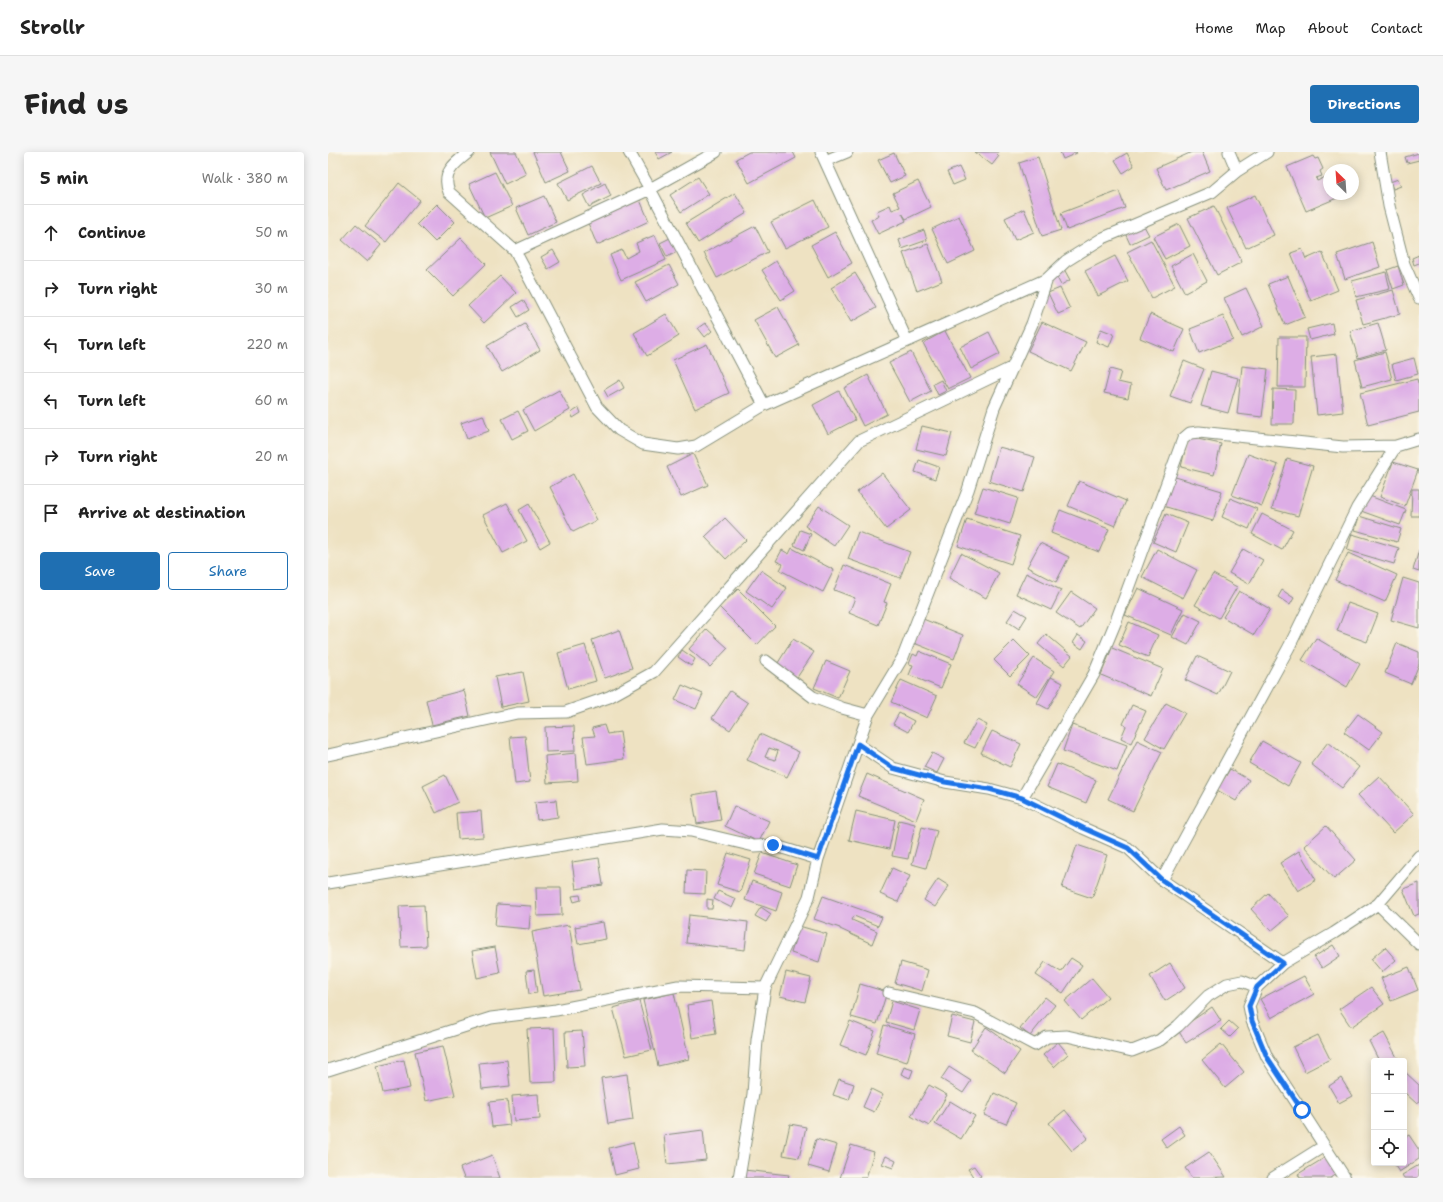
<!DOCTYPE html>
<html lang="en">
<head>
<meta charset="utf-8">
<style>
  body { margin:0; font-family:"Shantell Sans",sans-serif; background:#f6f6f6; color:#222 }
  .controls { position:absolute; right:12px; bottom:12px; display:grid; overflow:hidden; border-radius:4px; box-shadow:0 2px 10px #0003 }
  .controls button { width:36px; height:36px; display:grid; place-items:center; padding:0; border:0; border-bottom:1px solid #e0e0e0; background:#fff; color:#222; font:20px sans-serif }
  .compass { position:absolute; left:995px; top:12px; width:36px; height:36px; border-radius:50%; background:#fff; box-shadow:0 2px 10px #0003; rotate:335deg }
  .stop { position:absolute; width:12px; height:12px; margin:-9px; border:3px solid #1a73e8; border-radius:50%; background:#fff }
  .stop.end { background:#1a73e8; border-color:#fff; box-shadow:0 1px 4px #0008 }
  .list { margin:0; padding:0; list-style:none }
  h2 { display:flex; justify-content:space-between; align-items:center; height:52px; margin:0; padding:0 16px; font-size:17px }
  h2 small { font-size:13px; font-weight:400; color:#767676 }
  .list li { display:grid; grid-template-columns:26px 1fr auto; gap:12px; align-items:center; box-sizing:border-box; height:56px; padding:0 16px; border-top:1px solid #e0e0e0 }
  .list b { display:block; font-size:15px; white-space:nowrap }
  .list em { font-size:13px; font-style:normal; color:#767676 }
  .actions { display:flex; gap:8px; padding:12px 16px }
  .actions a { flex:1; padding:9px 0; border:1px solid #1f6fb2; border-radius:4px; text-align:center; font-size:14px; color:#1f6fb2 }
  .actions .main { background:#1f6fb2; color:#fff }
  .icon { flex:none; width:22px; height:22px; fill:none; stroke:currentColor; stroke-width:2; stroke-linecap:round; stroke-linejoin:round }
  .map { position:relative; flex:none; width:1091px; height:1026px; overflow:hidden; border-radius:4px }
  header { display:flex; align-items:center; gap:24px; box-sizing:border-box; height:56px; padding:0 20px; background:#fff; border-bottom:1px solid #e0e0e0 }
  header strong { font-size:19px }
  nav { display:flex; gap:22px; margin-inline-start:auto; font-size:14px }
  .intro { display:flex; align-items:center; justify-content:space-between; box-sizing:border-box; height:96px; padding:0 24px }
  h1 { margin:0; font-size:28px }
  .button { padding:10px 18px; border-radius:4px; background:#1f6fb2; color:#fff; font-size:14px; font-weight:700 }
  main { display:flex; gap:24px; padding:0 24px }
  aside { flex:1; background:#fff; border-radius:4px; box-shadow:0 2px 10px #0003 }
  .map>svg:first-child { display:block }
  .building { fill:#ddade6; fill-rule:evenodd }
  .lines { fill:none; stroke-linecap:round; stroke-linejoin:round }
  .street-casing { stroke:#86907b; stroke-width:13 }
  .street { stroke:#fff; stroke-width:11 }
  .route { stroke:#1a73e8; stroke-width:5 }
</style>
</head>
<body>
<header>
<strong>Strollr</strong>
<nav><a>Home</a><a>Map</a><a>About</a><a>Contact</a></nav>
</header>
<div class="intro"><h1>Find us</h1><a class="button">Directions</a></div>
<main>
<aside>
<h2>5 min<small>Walk · 380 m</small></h2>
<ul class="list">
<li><svg class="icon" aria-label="ahead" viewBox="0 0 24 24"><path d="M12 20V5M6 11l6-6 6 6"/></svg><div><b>Continue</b></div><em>50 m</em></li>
<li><svg class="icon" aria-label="right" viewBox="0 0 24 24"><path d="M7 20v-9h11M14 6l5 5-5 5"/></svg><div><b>Turn right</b></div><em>30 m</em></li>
<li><svg class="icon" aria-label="left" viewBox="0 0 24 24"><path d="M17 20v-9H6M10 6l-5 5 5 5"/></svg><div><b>Turn left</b></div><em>220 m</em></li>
<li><svg class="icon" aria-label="left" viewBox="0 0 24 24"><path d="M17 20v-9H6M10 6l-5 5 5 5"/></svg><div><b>Turn left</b></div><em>60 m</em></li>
<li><svg class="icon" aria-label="right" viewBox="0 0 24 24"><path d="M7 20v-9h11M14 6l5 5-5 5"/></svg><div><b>Turn right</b></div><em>20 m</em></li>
<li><svg class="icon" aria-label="arrive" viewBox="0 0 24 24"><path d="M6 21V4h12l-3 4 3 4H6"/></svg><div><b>Arrive at destination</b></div></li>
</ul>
<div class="actions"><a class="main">Save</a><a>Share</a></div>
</aside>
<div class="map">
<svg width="1091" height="1026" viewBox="0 0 1091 1026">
  <rect width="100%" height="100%" fill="#fbf7ec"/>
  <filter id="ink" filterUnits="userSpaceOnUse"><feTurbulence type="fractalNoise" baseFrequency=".025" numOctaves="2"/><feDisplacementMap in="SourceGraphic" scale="8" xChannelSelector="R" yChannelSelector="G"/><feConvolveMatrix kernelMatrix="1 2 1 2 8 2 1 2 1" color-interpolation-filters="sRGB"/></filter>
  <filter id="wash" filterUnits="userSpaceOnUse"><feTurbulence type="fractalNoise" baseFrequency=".012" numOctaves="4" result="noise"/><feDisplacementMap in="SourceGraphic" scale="16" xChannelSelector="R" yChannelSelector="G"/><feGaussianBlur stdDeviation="0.9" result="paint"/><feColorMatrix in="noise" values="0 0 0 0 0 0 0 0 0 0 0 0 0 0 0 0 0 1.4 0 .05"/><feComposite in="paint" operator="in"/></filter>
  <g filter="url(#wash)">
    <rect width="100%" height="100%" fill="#eee2c2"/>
    <g id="blocks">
      <path class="building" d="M162,0H188L198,22L177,32Z
        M205,0H233L242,19L218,30Z
        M327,0H344L331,7Z
        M421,0H465L468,6L421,31L408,7Z
        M647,0H671L669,2L671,4L664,13Z
        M732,0H748L749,1L735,7Z
        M864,0H874L882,19L838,38L828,16Z
        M566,1L577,24L562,31L550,8Z
        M799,1L806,14L795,21L787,8Z
        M1091,1V8L1079,11L1077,5Z
        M985,4L987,7L990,6L995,17L992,19L994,24L988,26L989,29L1000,24L1001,42H1008L1009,46L978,59L959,15Z
        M710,5L733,78L714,84L691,11Z
        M264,14L273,31L239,48L230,31Z
        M631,15L637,28L625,33L619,20Z
        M167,20L184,54L157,66L141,32Z
        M370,25L381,42L353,60L342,43Z
        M1070,27L1073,34L1065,37L1062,30Z
        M590,29L603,55L578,67L574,61L578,69L550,82L543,68L551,64L549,59L562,53L564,58L572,55L565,41Z
        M71,31L92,48L58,90L37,74Z
        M277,31L283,44L261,55L255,43Z
        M791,39L797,56L739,78L733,61Z
        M407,41L419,61L370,91L358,71Z
        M927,43L946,83L918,96L899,56Z
        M216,44L228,70L200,83L188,56Z
        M312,48L321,69L269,93L260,71Z
        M487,48L500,75L457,96L443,70Z
        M109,52L127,70L107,90L89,72Z
        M886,54L914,110L889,123L860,66Z
        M696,57L706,80L687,88L677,66Z
        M631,64L647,99L620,112L604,77Z
        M28,72L53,93L39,110L14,88Z
        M815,72L821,83L802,92L797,81Z
        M851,72L862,94L837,107L825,85Z
        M427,74L440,100L389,126L376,101Z
        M596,78L599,88L574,97L571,88Z
        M507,80L524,111L500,125L483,93Z
        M327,83L338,108L293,128L282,103L294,98L298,106L311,99L308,91Z
        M133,86L158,112L125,144L99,118Z
        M342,86L349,100L339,105L332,91Z
        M823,88L847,134L824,146L799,100Z
        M1044,90L1052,115L1017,127L1009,102Z
        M600,92L614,129L589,139L575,101Z
        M974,97L978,107L994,100L1010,138L983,149L963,101Z
        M225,98L232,110L220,117L213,105Z
        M865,102L879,129L857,141L843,114Z
        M1091,103V111L1086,113L1084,106Z
        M787,104L800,129L770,144L757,119Z
        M448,109L467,139L453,148L434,118Z
        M341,113L351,132L318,150L307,130Z
        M1070,114L1076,133L1065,137L1059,118Z
        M736,117L742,128L733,133L727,122Z
        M1058,120L1062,137L1028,145L1024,129Z
        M527,121L548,156L523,170L503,136Z
        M172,124L188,141L156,171L140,154Z
        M960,124L977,165L957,173L940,132Z
        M732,136L742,157L730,162L720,141Z
        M918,136L936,174L914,185L896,146Z
        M1065,138L1072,162L1035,172L1028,148Z
        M195,148L201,158L190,165L184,155Z
        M450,155L471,193L447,206L426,168Z
        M338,162L351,184L319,204L306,181Z
        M822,162L856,177L846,200L812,186Z
        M895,164L905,188L871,201L862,177Z
        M714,170L758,190L743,219L700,199Z
        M377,171L384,179L377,185L370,176Z
        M1004,171L1006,182L982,188L979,177Z
        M1050,171L1058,198L1030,206L1022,179Z
        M197,172L212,198L174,220L159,194Z
        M773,177L786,182L781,195L768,190Z
        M617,179L642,226L620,237L595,191Z
        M661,180L672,202L643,217L632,195Z
        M951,185H978L977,235H950Z
        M379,192L401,241L367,257L345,208Z
        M583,200L603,239L582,250L561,211Z
        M1057,200L1064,227L1034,235L1027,208Z
        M1009,202L1015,260L989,263L983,205Z
        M1086,206L1090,222L1068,228L1064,212Z
        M856,209L876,217L862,251L842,244Z
        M914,214L940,217L934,265L909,262Z
        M782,217L793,220L790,230L803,233L800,246L776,241Z
        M883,219L910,226L900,261L873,254Z
        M540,223L559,262L535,274L516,236Z
        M1089,227L1091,234V260L1040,273L1032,241Z
        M292,228L296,236L280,245L276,238Z
        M613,228L618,239L610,243L605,232Z
        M945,237L967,238L966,272H944Z
        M231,238L242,258L206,279L195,258Z
        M511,239L527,268L500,282L485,253Z
        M251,256L253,261L245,266L243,261Z
        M190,259L200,279L184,287L174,267Z
        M155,263L161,279L139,287L133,271Z
        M594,274L624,281L618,304L588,297Z
        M860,285L893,292L886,323L853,315Z
        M671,295L707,305L696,340L661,329Z
        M365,302L380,333L353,345L339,315Z
        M920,302L950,313L934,354L904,343Z
        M959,307L985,314L970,364L944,357Z
        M591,308L611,315L607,327L587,320Z
        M1065,310L1090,318L1077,354L1052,345Z
        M554,321L583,358L558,377L529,340Z
        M245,322L269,368L245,380L222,335Z
        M844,324L894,339L885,369L835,354Z
        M751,329L798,349L787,374L740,354Z
        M655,335L690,346L682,372L646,361Z
        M1084,337H1091V364H1083Z
        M1039,343L1078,358L1072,373L1033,359Z
        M902,346L929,357L921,377L894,365Z
        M179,351L199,389L175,401L155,363Z
        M201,352L222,390L212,396L191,358Z
        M491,354L520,373L506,394L477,374Z
        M732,358L781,377L771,400L723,381Z
        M838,362L860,371L848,400L825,390Z
        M934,362L965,378L954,398L924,382Z
        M1031,364L1073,377L1069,390L1027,378Z
        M397,366L418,388L398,407L377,385Z
        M639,367L692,384L683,412L630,394Z
        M472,378L483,382L476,398L466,393Z
        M530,380L582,400L572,426L520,407Z
        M1024,382L1071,396L1066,412L1019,398Z
        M712,391L741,405L728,430L699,415Z
        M464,396L506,418L495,440L452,418L455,412L448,409L454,398L461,402Z
        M829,397L869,418L855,446L814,425Z
        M915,397L935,408L921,432L901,421Z
        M1091,398V420L1085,418Z
        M633,401L671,421L658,446L621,426Z
        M1020,401L1069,423L1057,450L1007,428Z
        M516,413L563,432L556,450L559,451L550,473L521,461L527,446L506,438Z
        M433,418L459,436L444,457L418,439Z
        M698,421L733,438L723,458L688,442Z
        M885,422L909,435L891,466L867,453Z
        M1075,426L1091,431V476L1063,468Z
        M810,436L855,457L843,483L797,463Z
        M410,437L447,474L429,493L391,455Z
        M954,438L966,446L962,453L950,445Z
        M911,439L942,457L926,483L895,465Z
        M743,440L767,456L752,477L728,461Z
        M1020,451L1050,462L1039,490L1009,479Z
        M687,457L699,464L691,477L679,469Z
        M857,461L873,469L860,493L844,485Z
        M595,467L635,483L626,507L586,491Z
        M801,470L830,483L820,505L791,493Z
        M379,477L400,496L382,515L361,497Z
        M291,478L304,516L277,526L264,488Z
        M718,482L744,504L736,514L710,492Z
        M750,483L759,489L754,497L745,491Z
        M988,486L1032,512L1019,535L974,508Z
        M465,487L486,500L468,527L448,514Z
        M686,488L702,504L682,524L666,508Z
        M1069,491L1091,500V512L1083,532L1057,521Z
        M257,493L268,529L240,537L230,501Z
        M784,496L835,517L823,544L773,523Z
        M354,498L367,507L363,514L350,505Z
        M591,499L623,512L613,536L581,523L585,513L581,512L585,502L589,504Z
        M869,504L902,519L890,543L857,528Z
        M706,506L726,519L709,545L689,532Z
        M498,509L522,519L510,546L486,536Z
        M195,520L201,549L173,555L167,525Z
        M723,525L735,531L720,557L709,551Z
        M573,528L609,544L599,566L563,550Z
        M354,533L375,542L368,557L347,548Z
        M136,538L142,564L104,573L98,548Z
        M402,539L420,551L402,578L384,566Z
        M838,551L857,561L836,597L817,586Z
        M804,553L818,559L803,591L793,586L798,574L795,572Z
        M571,561L586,569L580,580L565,572Z
        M1030,562L1055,580L1041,598L1016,580Z
        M649,568L659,573L647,596L636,591Z
        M276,573L279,582L292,580L296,607L259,612L255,585L267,584L264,576Z
        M744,573L799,593L789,619L735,599Z
        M246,574L247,599L218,600L217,575Z
        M664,579L693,592L682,615L653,601Z
        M432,582L471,600L459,625L419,608ZM441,596L450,599L447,608L437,605Z
        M197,584L202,630L187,632L182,585Z
        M809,588L834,600L805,659L780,647Z
        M934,589L973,611L960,634L921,611Z
        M1000,590L1031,615L1014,636L983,612Z
        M248,601L250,629L219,631L217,604Z
        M604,601L616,607L609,621L596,615Z
        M729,612L768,628L758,651L719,635Z
        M902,617L921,628L908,649L889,638Z
        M539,622L596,647L588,668L530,644Z
        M117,623L130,650L108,661L95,634Z
        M1051,624L1086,662L1065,681L1030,643Z
        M388,639L393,668L369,672L364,643Z
        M228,648L230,665L209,668L207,650Z
        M406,654L441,669L431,690L397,674Z
        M153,659L155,685L130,687L128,661Z
        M528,659L567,668L561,697L521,688Z
        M571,668L587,672L580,707L564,704Z
        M998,674L1028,708L1006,727L976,694Z
        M594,675L609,679L598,716L584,712Z
        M749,693L779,703L764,746L734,736Z
        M971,699L988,728L970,739L952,711Z
        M400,701L423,708L412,740L389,733Z
        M434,701L469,713L462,734L426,722Z
        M271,706L275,733L248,737L244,710Z
        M564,716L582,724L570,750L552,742Z
        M359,718L378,719L377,742L358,741Z
        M610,727L621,734L607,755L596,748Z
        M424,729L454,740L448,759L417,748Z
        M1091,731V762L1086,764L1075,737Z
        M208,735H233L234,763L209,764Z
        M390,739L408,747L404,756L386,747Z
        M940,741L961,764L943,779L923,757Z
        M252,743L253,748L246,750L244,744Z
        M495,744L554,765L550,774L526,764L524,768L549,779L544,792L512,777V776L486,767Z
        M379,747L385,748L384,757H379Z
        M169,752L203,754L201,777L167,774Z
        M96,753L98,794L73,795L71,754Z
        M433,755L443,762L438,770L427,764Z
        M361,763L420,770L417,798L358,791Z
        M275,770L278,787L250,792L247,775Z
        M241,773L252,838L215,844L204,780Z
        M471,774L499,782L491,810L463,801Z
        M1005,793L1012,804L994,816L986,805Z
        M167,795L172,821L149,826L144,799Z
        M1057,795L1068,808L1054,820L1043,807Z
        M743,806L754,813L735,841L708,823L717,810L733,820Z
        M573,810L600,818L594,839L567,831Z
        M842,811L857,836L837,849L822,824Z
        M1081,815L1090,838L1063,849L1053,826Z
        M206,818L209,841L201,842L198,819Z
        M458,820L483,826L477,850L452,844Z
        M976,824L986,842L943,866L932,847Z
        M764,826L780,845L753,868L737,849Z
        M532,832L559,840L549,872L523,865Z
        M1043,835L1056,852L1023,875L1011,857Z
        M346,841L361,907L330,914L315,848Z
        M717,845L727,853L702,884L692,876Z
        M311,849L324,898L298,904L285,856Z
        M383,849L388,882L364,886L359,853Z
        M564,849L592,858L586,878L558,870Z
        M884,855L893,869L858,891L850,878Z
        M624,864L647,870L642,890L619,884Z
        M522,869L547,879L538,903L512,893Z
        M901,869L910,877L902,885L893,877Z
        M556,873L587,882L579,910L548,901Z
        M658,875L692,899L677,921L643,898Z
        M226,876L228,930L202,931L199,877Z
        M254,879L257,914L239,915L237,880Z
        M1056,881L1071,909H1051L1041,889Z
        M990,883L1002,907L977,920L965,895Z
        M730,890L740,902L726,915L715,903Z
        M893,892L916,920L897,936L874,908Z
        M115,894L127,943L98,949L87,900Z
        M76,908L82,936L55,941L49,914Z
        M179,908L182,934L154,937L151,911Z
        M576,915L585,918L582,926L573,922Z
        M621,915L643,929L635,941L613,927Z
        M1076,919L1091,933V949L1089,952L1076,940Z
        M299,922L305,968L280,972L273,926Z
        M1013,926L1024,944L1011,951L1001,934Z
        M511,927L526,932L521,948L505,943Z
        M601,933L619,943L601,974L583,964Z
        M543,937L555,943L546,960L535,955Z
        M666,941L688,951L678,972L656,963Z
        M210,942L212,967L186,969L184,944Z
        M179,948L182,973L164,975L161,950Z
        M622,949L647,964L633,987L607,972Z
        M737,958L760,986L744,999L721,971Z
        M462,972L478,975L471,1006L455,1003Z
        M851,974L857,983L839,996L833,987Z
        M375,978L378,1008L339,1012L336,983Z
        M1081,983L1091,998V1007L1071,1020L1065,1011H1076V986Z
        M488,987L509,993L501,1020L480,1014Z
        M305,990L311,1017L287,1023L281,996Z
        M523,993L546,1000L538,1026H512Z
        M881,1000L898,1025L864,1026L857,1016Z
        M164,1003L172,1026H136L132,1016Z
        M558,1004L568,1009L565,1016L554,1012Z
        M998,1005L1009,1022L1003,1026H972L970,1022Z
        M1091,1013V1026H1076L1074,1023Z
        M646,1014L653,1024L650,1026H646L640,1017Z
        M416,1018L461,1023L460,1026H415Z"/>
    </g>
  </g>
  <g filter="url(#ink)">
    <use href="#blocks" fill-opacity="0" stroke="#86907b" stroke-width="1"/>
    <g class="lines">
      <defs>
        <path id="street" d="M141,0C127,11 113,21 121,40L187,99L269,255L291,278L315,292L350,297L368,294L436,253L719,127L738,109L775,86L884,40L909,19L939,0
          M301,0L322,37L436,253
          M493,0L579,189
          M901,0L909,19
          M1052,0L1061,54L1076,112L1091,146
          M497,9L519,0
          M187,99L322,37L388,0
          M438,509L485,545L514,556L540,563
          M530,592L565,616L617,630L661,637L694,646L755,676L800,696L834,728L955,811
          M0,603L189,561L238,560L281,545L326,520L531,289L685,215
          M694,646L766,522L788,469L855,287L862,281L871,280L1015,295L1068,294L1091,287
          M834,728L961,495L1029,356L1068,294
          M0,731L335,677L363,679L426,694L445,693L490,707
          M1050,752L1091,792
          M561,841L647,861L707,893L719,885L739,884L804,899L832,888L850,874L880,844L899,832L914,829L929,835
          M0,918L163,866L228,858L350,834L437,836
          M411,1026L425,942L429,888L437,836L481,745L490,707L540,563L575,505L640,338L666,256L704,172L719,127
          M945,1026L996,994
          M1017,1026L939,905L924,869L921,854L929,835L955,811L1006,781L1050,752L1091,704"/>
      </defs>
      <use href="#street" class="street-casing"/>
      <use href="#street" class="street"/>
    </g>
  </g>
  <g class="lines" filter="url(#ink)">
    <path class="route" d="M445,693L490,707L530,592L565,616L617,630L661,637L694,646L755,676L800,696L834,728L955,811L929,835L921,854L924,869L939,905L974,958"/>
  </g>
</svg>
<div class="controls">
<button>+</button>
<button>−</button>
<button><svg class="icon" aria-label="locate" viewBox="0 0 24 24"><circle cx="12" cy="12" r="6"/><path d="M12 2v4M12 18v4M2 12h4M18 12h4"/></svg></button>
</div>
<svg class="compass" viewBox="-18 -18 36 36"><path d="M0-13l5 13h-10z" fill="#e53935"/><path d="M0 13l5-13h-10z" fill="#767676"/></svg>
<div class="stop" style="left:974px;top:958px"></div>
<div class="stop end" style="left:445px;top:693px"></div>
</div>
</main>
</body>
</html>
